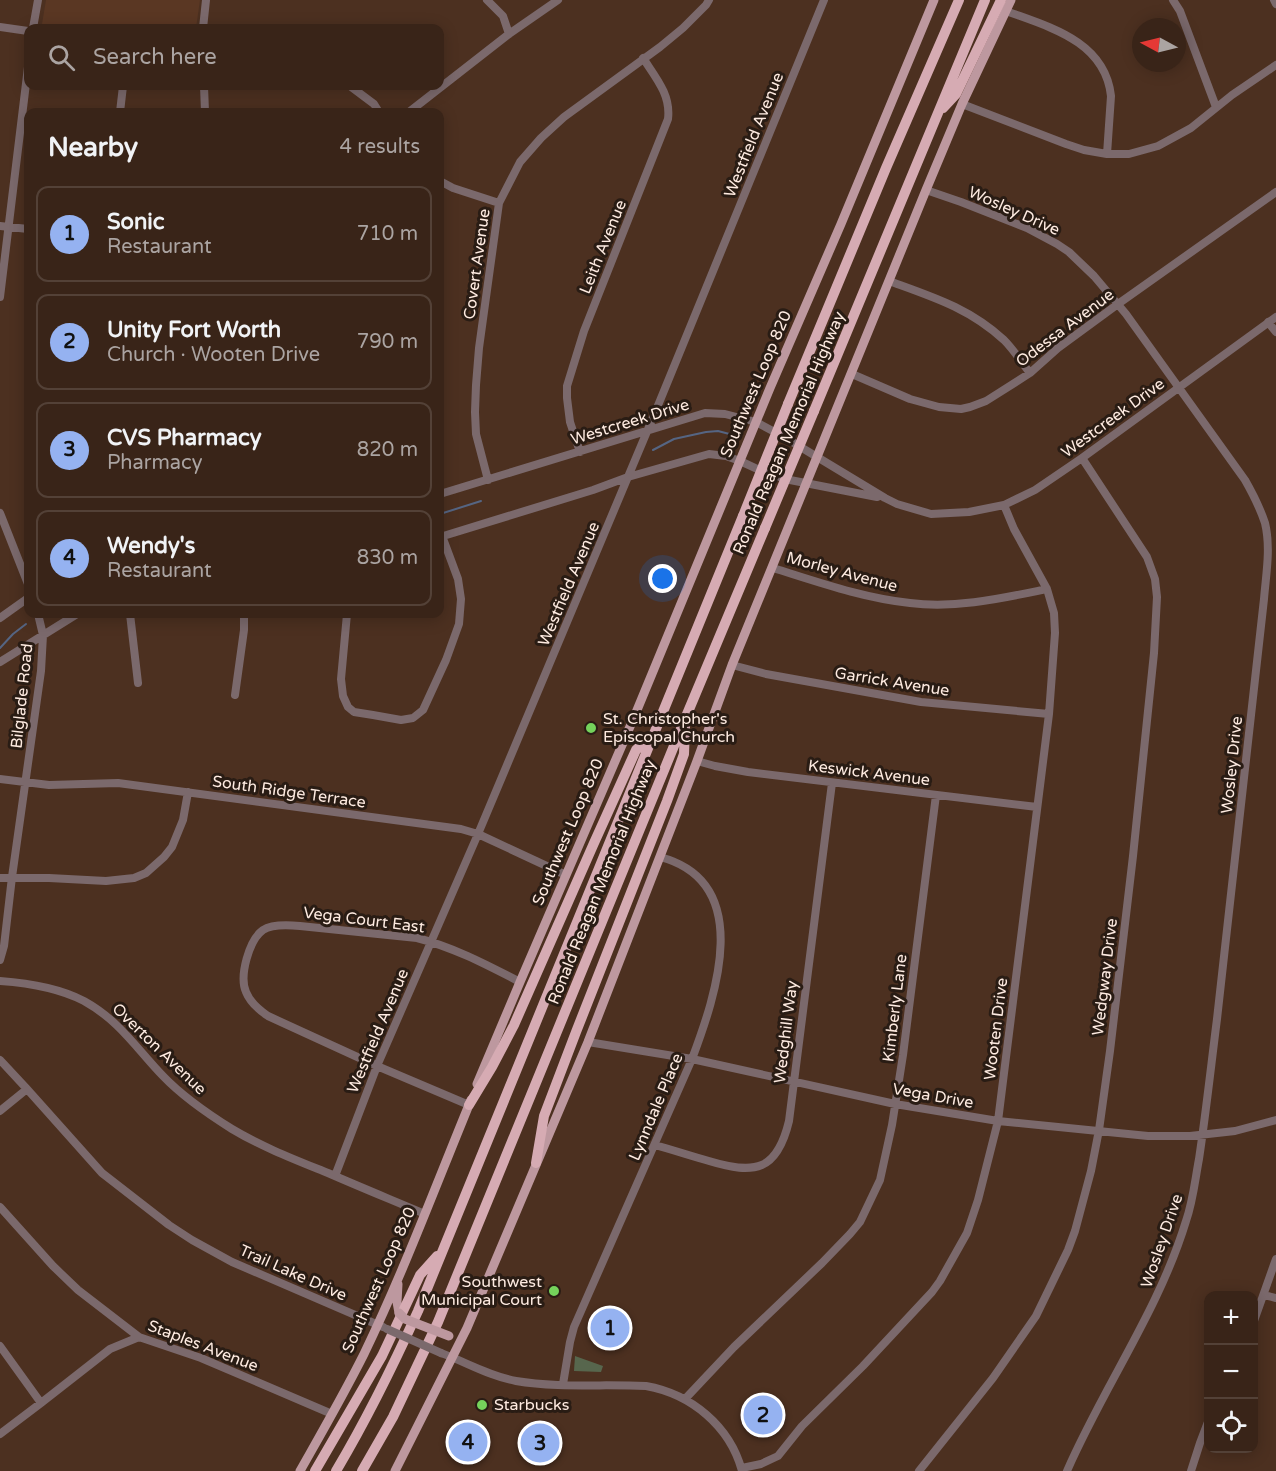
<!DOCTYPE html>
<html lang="en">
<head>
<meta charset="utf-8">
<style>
  body { margin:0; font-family:"Varela Round",sans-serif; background:#443025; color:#f1f3f6 }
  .controls { position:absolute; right:18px; bottom:18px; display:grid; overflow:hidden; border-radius:12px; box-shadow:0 3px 15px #0003 }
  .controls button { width:54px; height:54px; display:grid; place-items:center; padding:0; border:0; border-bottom:2px solid #534137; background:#392418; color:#f1f3f6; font:30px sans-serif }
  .compass { position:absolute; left:1132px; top:18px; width:54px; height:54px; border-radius:50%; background:#392418; box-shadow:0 3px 15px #0003; rotate:277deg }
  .you { position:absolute; left:663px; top:579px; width:21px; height:21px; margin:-15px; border:4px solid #fff; border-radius:50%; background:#1a73e8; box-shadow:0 0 0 9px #1a73e833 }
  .badge { display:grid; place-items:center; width:39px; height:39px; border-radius:50%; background:#95b2f1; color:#111; font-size:20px; font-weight:700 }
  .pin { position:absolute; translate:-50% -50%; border:3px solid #fff; box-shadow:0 2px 6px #0006 }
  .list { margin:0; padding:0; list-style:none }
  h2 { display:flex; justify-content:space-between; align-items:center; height:78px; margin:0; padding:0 24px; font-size:26px }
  h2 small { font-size:20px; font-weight:400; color:#aba4a2 }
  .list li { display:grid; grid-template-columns:39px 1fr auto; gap:18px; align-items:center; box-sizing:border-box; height:96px; margin:0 12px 12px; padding:0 12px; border:2px solid #534137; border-radius:12px }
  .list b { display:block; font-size:22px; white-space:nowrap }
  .list p { margin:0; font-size:20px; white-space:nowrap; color:#aba4a2 }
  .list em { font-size:20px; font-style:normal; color:#aba4a2 }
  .icon { flex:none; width:33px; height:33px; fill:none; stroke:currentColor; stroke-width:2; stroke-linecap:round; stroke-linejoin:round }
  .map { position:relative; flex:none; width:1276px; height:1471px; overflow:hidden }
  .search { position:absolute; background:#392418; box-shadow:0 3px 15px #0003; left:24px; top:24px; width:420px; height:66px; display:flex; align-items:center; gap:15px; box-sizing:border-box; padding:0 21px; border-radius:12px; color:#aba4a2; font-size:22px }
  .panel { position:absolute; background:#392418; box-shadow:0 3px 15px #0003; left:24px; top:108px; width:420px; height:510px; border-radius:12px }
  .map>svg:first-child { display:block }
  .built { fill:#5a3723 }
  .green { fill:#57664d }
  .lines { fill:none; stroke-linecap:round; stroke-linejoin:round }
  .stream { stroke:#556583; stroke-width:2 }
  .minor { stroke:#7b696c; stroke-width:8 }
  .major { stroke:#bd989f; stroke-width:9 }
  .highway { stroke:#d6abb3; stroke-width:10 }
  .minor-bridge { stroke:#7b696c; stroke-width:8 }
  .major-bridge { stroke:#bd989f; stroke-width:9 }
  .highway-bridge { stroke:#d6abb3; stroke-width:10 }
  .poi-dot { fill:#75d25b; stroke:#291c14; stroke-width:2 }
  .labels { text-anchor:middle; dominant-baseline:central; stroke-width:6; stroke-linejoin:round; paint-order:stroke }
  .street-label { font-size:16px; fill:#feebe1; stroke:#291c14 }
  .poi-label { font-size:16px; fill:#feebe1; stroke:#291c14; text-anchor:start }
</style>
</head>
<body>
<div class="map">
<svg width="1276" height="1471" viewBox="0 0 1276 1471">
  <rect width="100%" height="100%" fill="#4c3020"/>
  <path class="built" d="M46,0H200L196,28H79L42,24Z"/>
  <path class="green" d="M575,1356L603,1366L601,1372L574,1371Z"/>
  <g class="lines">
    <path class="stream" d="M653,450L674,439L706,432L718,431L737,436
      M440,514L481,501
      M0,648L13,634L26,624"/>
    <path class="minor" d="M487,0L503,16L509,34
      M1173,0L1180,11L1216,107
      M1274,0L1276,4
      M1006,11C1049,27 1105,41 1111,96L1107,154
      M0,27L28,31
      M33,28L38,0
      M203,28L206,0
      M204,86L205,112
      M350,86L374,104L379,112
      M962,104L1066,144L1084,150L1107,154H1129L1158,146L1191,128L1232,95L1276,65
      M120,112L123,86
      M409,112L509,34L558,0
      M440,181L453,188L499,203
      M926,190L961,202L1027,228L1057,244L1069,252L1094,276L1126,314L1245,480C1253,494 1260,508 1265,523C1271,548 1266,574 1264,599C1249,739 1234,879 1217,1019C1211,1066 1206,1112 1199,1159C1195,1180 1193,1201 1186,1221C1159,1310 1104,1386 1067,1471
      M0,226L28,229
      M889,281C933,297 969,308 1004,340C1014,350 1022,363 1030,373
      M0,297L28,67
      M1268,322L1276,332
      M852,374L910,399L939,407L961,409L970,407L986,401L1030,373L1058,348L1118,304L1276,192
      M580,452L570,422L567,398V386L584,331L668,119C671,95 656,78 643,58
      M488,480L476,434L475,412L476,385L479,348L499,203L520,162L541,138L564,117L660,47L683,28L706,5L709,0
      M440,494L705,413L725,414L756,422L784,437L885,498L897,504L931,514L969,512L1004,505L1035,490L1082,458L1276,317
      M0,513L28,584
      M440,537L593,490L628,477L709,454L726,456L740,461L768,474L790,480L877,497
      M773,568C818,582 863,598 910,603C956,609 1003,598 1047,589
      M130,614L138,683
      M347,614L341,679L343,696L348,707L354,712L373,715L401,720L413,718L423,710L446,660L459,624L461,599L458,579L442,536
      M0,618L28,598
      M0,662L77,614
      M732,665L766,674L921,702L1049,714
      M235,695L244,630V614
      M697,761L715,766L748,772L1037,807
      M0,779L49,785L118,783L461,829L478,834L566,875
      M0,878H49L106,881L134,878L146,873L164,857L172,847L183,820L188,792
      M0,960L4,946L12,877L41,671L43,635L38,614
      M0,981C28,983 59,988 84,1001C120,1021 136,1048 163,1076C183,1097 208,1114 232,1129C262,1147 296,1160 328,1173C360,1187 392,1200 425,1214
      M588,1042L692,1059L895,1104L998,1121L1148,1136H1190L1235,1131L1276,1120
      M0,1060L27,1089L102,1173L169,1225L192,1240L232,1262L383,1327
      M469,1105L377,1066L268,1016C259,1010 250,1002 246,992C239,976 249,940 263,930C272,924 290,925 300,926L417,938C453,947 487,965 520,982
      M0,1111L27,1089
      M655,1145C673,1150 691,1156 709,1161C755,1175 777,1171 789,1121L832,783
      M335,1176L377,1066L478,834L659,403L824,0
      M0,1207L53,1266L78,1290L139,1337L201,1358L332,1414
      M1264,1295L1276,1298
      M1254,1321L1276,1259
      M0,1346L41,1403
      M441,1353C466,1362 489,1376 516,1381C558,1388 603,1384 646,1386C691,1394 730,1426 742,1471
      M563,1384L570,1342L574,1327L692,1059C716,995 755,882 660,857
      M685,1399L734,1347L822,1263L850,1234L860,1222L880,1180L892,1125L903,1055L936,795
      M0,1434L41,1403L110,1349L139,1337
      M742,1468L761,1464L778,1456L802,1426L863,1366L932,1292L940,1281L967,1233L978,1200L998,1121L1049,714L1055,633L1054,613L1047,589L1014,529L1004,505
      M919,1471L993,1378L1036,1316L1068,1250L1075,1231L1091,1171L1099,1130L1110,1051L1133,856L1154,653L1157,597L1155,579L1147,557L1082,458
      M1191,1471L1200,1443L1208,1422"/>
    <path class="major" d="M477,1084L520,982L635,715L770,388L841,224L934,0
      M398,1284L397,1302L399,1313
      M300,1471C322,1432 344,1394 364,1354C404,1271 436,1185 471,1100
      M395,1471L467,1328L588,1042L697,761L732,665L926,190L962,104L1011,0"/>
    <path class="highway" d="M943,108L956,94L1001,0
      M788,404L886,168L959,0
      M814,411L985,0
      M469,1105L492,1067L514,1025L594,843L636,750L650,737
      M536,1163L544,1116L576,1032L667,801L684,754L685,727
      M315,1471L382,1356L420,1275L437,1256
      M336,1471C367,1419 393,1366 418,1311L743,516
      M362,1471L393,1417L438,1322L685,719L765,528"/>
    <path class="minor-bridge" d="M387,1329L441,1353"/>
    <path class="major-bridge" d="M399,1313L405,1319L449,1336"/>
    <path class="highway-bridge" d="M743,516L788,404
      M765,528L814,411"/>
  </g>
  <g class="poi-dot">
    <circle cx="591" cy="728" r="6"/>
    <circle cx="554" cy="1291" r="6"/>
    <circle cx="482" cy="1405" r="6"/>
  </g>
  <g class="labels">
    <g class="street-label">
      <text transform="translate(754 135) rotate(-68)">Westfield Avenue</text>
      <text transform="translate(1014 211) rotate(24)">Wosley Drive</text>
      <text transform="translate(603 247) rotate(-68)">Leith Avenue</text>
      <text transform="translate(477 264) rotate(-82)">Covert Avenue</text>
      <text transform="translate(1065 328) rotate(-37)">Odessa Avenue</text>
      <text transform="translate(756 384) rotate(-67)">Southwest Loop 820</text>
      <text transform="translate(1113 418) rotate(-36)">Westcreek Drive</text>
      <text transform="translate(630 422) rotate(-17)">Westcreek Drive</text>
      <text transform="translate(789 433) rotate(-67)">Ronald Reagan Memorial Highway</text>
      <text transform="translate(842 572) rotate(15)">Morley Avenue</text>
      <text transform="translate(569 584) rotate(-67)">Westfield Avenue</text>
      <text transform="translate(892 682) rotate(9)">Garrick Avenue</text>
      <text transform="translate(22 696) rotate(-84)">Bilglade Road</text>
      <text transform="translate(1232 765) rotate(-84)">Wosley Drive</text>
      <text transform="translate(869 773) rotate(7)">Keswick Avenue</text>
      <text transform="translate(289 792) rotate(8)">South Ridge Terrace</text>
      <text transform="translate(568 832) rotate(-67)">Southwest Loop 820</text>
      <text transform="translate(602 882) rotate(-68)">Ronald Reagan Memorial Highway</text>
      <text transform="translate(364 920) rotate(7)">Vega Court East</text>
      <text transform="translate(1105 977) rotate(-83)">Wedgway Drive</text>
      <text transform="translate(895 1008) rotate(-83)">Kimberly Lane</text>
      <text transform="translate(996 1029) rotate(-83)">Wooten Drive</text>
      <text transform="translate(378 1031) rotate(-67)">Westfield Avenue</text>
      <text transform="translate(786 1032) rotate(-83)">Wedghill Way</text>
      <text transform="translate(159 1049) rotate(44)">Overton Avenue</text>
      <text transform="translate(933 1096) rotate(10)">Vega Drive</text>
      <text transform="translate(656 1107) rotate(-67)">Lynndale Place</text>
      <text transform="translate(1162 1241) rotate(-71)">Wosley Drive</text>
      <text transform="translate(293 1273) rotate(24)">Trail Lake Drive</text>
      <text transform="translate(379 1280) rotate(-66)">Southwest Loop 820</text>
      <text transform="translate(203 1346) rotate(21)">Staples Avenue</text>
    </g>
    <g class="poi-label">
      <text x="603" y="719">St. Christopher's<tspan x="603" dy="18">Episcopal Church</tspan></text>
      <text x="542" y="1282" text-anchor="end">Southwest<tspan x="542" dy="18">Municipal Court</tspan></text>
      <text x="494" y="1405">Starbucks</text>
    </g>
  </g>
</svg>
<div class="controls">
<button>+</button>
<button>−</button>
<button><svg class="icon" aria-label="locate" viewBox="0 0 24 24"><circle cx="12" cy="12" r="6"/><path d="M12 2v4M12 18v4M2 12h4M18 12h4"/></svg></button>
</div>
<svg class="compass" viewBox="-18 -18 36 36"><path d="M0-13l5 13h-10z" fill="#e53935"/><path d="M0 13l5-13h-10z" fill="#aba4a2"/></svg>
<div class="you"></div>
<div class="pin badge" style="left:610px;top:1328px">1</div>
<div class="pin badge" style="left:763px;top:1415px">2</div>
<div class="pin badge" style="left:540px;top:1443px">3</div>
<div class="pin badge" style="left:468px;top:1442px">4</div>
<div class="search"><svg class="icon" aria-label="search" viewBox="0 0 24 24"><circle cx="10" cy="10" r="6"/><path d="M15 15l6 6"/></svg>Search here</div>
<section class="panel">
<h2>Nearby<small>4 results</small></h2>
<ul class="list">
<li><span class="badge">1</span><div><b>Sonic</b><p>Restaurant</p></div><em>710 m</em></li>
<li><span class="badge">2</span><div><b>Unity Fort Worth</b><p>Church · Wooten Drive</p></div><em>790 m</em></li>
<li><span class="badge">3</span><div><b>CVS Pharmacy</b><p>Pharmacy</p></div><em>820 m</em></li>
<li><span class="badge">4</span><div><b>Wendy's</b><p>Restaurant</p></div><em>830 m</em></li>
</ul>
</section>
</div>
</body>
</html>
